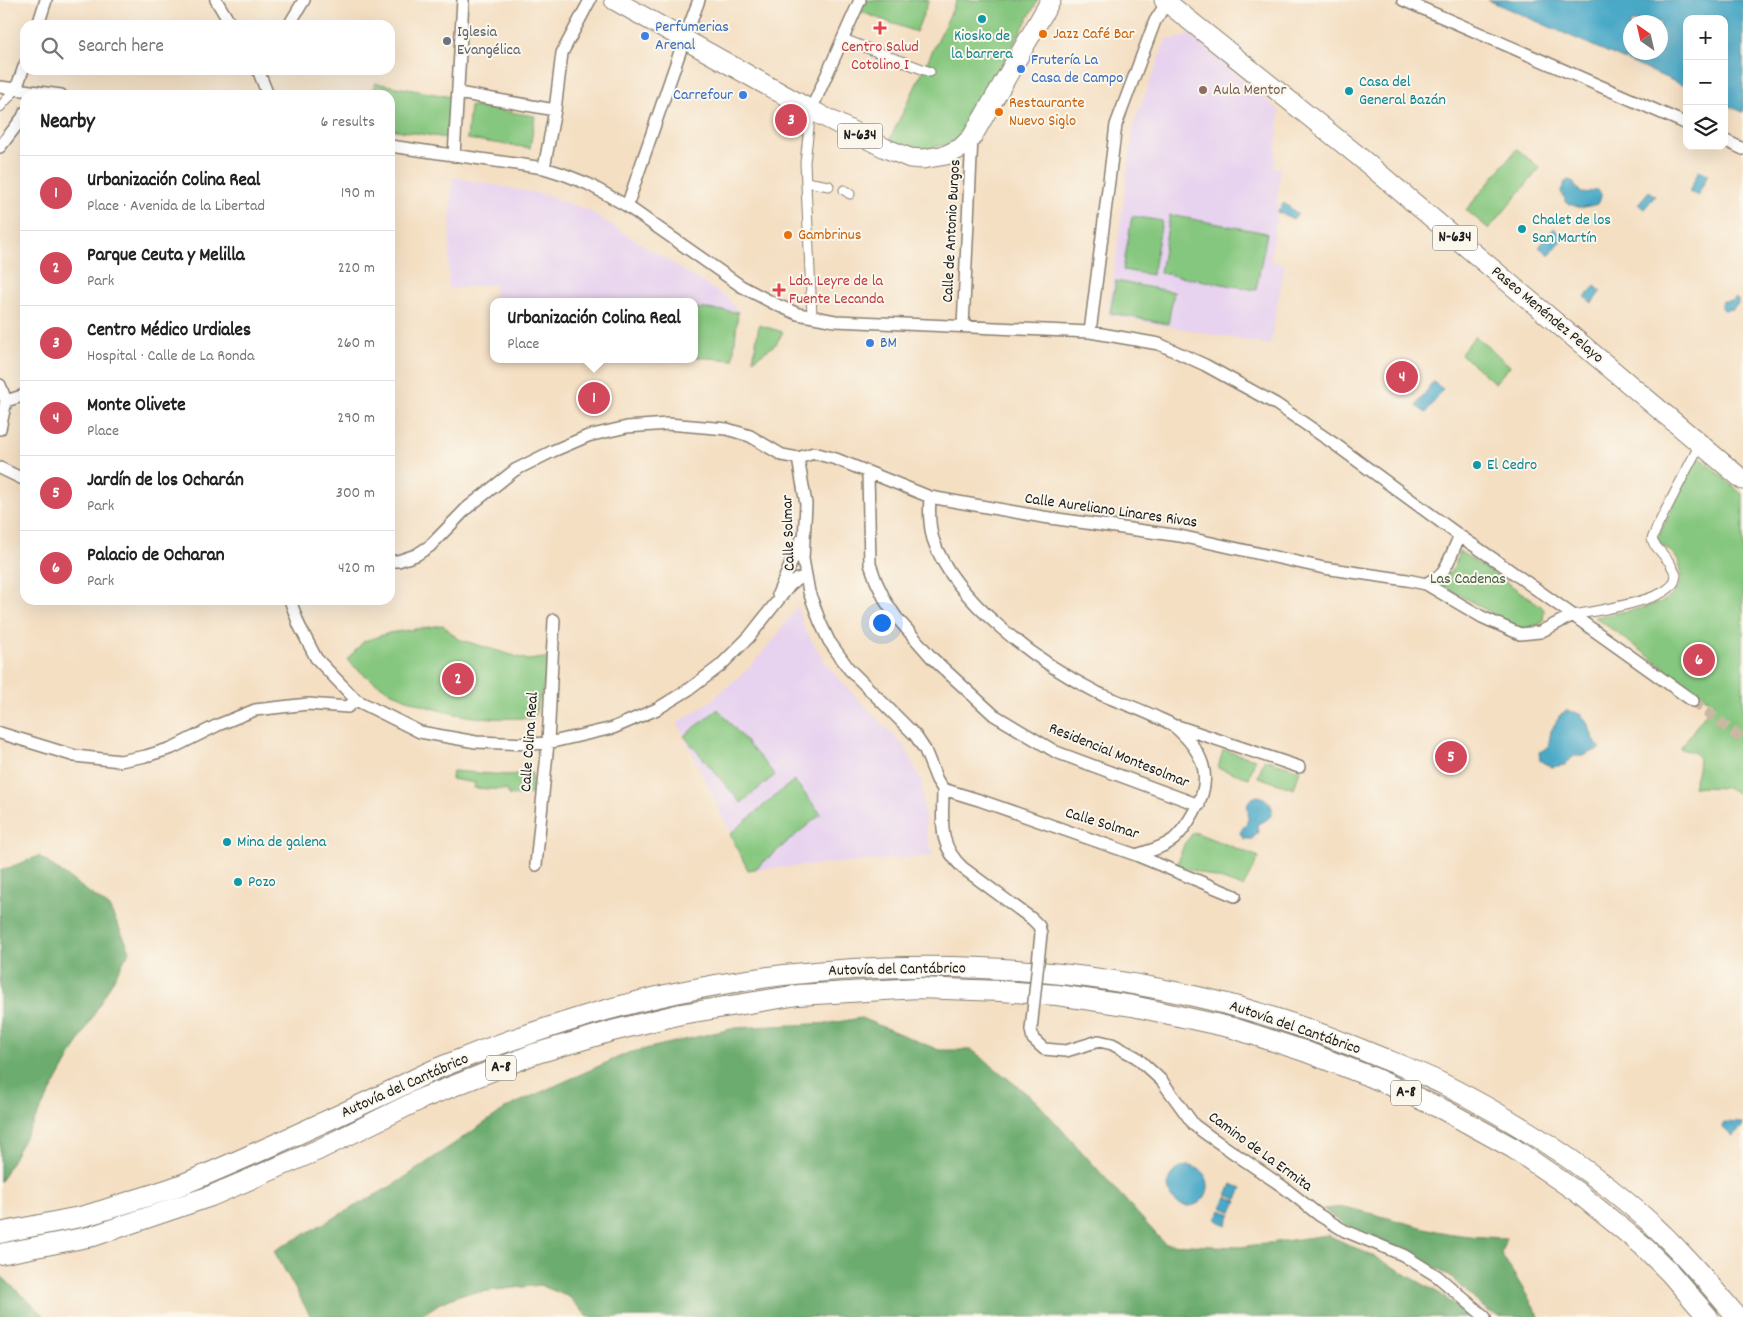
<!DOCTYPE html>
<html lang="en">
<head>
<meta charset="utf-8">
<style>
  body { margin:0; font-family:Dekko,sans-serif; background:#f6f6f6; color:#222 }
  .controls { position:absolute; right:15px; top:15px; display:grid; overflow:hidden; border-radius:10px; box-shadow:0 5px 20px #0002 }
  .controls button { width:45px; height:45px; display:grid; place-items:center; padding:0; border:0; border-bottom:1px solid #e0e0e0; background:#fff; color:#222; font:25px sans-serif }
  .compass { position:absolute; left:1623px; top:15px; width:45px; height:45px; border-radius:50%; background:#fff; box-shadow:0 5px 20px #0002; rotate:326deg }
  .you { position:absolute; left:881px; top:622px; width:18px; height:18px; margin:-12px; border:4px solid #fff; border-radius:50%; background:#1a73e8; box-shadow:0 0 0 8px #1a73e833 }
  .badge { display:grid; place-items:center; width:32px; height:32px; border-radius:50%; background:#d1495b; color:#fff; font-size:16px; font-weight:700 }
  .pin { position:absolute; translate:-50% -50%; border:2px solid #fff; box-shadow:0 1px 5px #0006 }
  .popup { position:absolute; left:490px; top:298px; width:208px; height:65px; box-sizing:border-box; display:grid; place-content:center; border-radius:10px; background:#fff; filter:drop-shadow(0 1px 4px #0005); font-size:16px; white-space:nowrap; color:#767676 }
  .popup b { font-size:19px; color:#222 }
  .popup::after { content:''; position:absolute; left:50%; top:100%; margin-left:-10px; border:10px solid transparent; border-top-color:#fff }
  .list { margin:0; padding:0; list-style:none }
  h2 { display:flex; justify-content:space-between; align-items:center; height:65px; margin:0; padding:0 20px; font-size:21px }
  h2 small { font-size:16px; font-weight:400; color:#767676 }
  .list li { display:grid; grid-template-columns:32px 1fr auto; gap:15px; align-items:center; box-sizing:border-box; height:75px; padding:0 20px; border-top:1px solid #e0e0e0 }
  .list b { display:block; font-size:19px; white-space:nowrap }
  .list p { margin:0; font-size:16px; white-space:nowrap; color:#767676 }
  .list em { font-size:16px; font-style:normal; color:#767676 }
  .icon { flex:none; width:28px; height:28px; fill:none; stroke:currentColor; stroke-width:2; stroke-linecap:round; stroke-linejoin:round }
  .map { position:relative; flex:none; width:1743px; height:1317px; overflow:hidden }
  .search { position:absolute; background:#fff; box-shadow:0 5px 20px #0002; left:20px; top:20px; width:375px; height:55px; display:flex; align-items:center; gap:12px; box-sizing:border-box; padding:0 18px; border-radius:15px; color:#767676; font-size:19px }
  .panel { position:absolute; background:#fff; box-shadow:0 5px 20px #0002; left:20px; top:90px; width:375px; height:515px; border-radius:15px }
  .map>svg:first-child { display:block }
  .built { fill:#e7d2ef }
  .green { fill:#86c77f; stroke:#51724e }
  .forest { fill:#6cac6e; stroke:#446445 }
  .water { fill:#48a9c7; stroke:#326272; fill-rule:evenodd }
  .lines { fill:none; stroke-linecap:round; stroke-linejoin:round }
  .minor-tunnel { stroke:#c9b8a2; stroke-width:11; stroke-dasharray:11 5.5; stroke-linecap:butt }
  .pedestrian-casing { stroke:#887e70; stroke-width:11 }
  .minor-casing { stroke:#887e70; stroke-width:14 }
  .trunk-casing { stroke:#887e70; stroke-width:21 }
  .motorway-casing { stroke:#887e70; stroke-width:22 }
  .pedestrian { stroke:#fff; stroke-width:9 }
  .minor { stroke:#fff; stroke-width:11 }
  .trunk { stroke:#fff; stroke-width:19 }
  .motorway { stroke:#fff; stroke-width:20 }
  .minor-bridge-casing { stroke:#887e70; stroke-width:14; stroke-linecap:butt }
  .minor-bridge { stroke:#fff; stroke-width:11 }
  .culture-dot { fill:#0f9aa8; stroke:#fbf7ec; stroke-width:2 }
  .health-dot { fill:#e0444e; stroke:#fbf7ec; stroke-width:2 }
  .food-dot { fill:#e8710a; stroke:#fbf7ec; stroke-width:2 }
  .shop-dot { fill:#3f7fe0; stroke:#fbf7ec; stroke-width:2 }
  .worship-dot { fill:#6b7280; stroke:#fbf7ec; stroke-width:2 }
  .education-dot { fill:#8d6e63; stroke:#fbf7ec; stroke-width:2 }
  .labels { text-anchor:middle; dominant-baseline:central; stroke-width:4; stroke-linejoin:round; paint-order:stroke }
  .shield { fill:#fbf7ec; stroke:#5f5e5a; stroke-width:1 }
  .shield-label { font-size:15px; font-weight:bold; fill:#1c1c1c }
  .shop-label { font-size:16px; fill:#366cbe; stroke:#fbf7ec; text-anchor:start }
  .worship-label { font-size:16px; fill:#5b616d; stroke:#fbf7ec; text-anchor:start }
  .food-label { font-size:16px; fill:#c56008; stroke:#fbf7ec; text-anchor:start }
  .culture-label { font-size:16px; fill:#0d838f; stroke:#fbf7ec; text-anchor:start }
  .health-label { font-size:16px; fill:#be3a42; stroke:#fbf7ec }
  .education-label { font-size:16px; fill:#785e54; stroke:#fbf7ec; text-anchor:start }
  .street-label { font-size:16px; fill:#1c1c1c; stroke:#fbf7ec }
  .park-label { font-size:16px; fill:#466044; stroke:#fbf7ec }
</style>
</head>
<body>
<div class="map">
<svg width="1743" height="1317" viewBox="0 0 1743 1317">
  <rect width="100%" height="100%" fill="#fbf7ec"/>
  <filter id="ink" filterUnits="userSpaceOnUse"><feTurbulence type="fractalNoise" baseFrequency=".02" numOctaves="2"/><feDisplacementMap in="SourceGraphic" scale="10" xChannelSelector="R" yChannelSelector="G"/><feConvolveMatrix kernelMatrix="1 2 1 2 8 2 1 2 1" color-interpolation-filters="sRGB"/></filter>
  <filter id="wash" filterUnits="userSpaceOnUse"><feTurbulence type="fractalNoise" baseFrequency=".0096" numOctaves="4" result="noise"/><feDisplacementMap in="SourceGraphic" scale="20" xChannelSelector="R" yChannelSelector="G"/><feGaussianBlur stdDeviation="1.12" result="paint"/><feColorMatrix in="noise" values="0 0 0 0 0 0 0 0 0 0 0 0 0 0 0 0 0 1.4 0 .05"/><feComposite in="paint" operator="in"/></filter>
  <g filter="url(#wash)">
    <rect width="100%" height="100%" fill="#f4dfc3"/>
    <path class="built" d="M1188,34L1280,111L1274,167L1280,168L1276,221L1270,261L1285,264L1270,345L1108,315L1134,123L1167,38L1176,40Z
      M452,177L546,195L589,211L727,298L738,312L733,360L694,357V302H494V351L492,352L494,284L448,289Z
      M797,606L805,630L827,665L838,678L903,745L911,758L921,781L927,836L933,856L748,870L678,723L712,700L748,669L776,637Z"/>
    <path class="green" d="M861,0H929L916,32L856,10Z
      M957,0H1038L964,134L951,143L927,149L909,148L889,141Z
      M375,83L451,97L446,138L390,129V95H373Z
      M470,106L535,116L530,148L467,139Z
      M1517,149L1540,168L1489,229L1466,210Z
      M1170,215L1267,233L1256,290L1160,273Z
      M1132,216L1162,221L1152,275L1123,270Z
      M1116,281L1174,292L1168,324L1110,313Z
      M694,308L738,312L733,360L694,357Z
      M759,325L783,332L776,344L753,360Z
      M1475,336L1510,366L1495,383L1461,354Z
      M1699,458L1702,459L1743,495V796L1728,788L1693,787L1698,769L1699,758L1693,752L1680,749L1713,703L1595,617C1614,613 1656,608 1670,597C1682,588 1684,571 1677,559C1673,552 1663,546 1657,540L1693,462Z
      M1459,551L1540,605L1544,610L1543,622L1531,628L1520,629L1440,584L1455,566Z
      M443,625L458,639L528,660L552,657L534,718C517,718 500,719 483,718C432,713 384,695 347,660L364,641L389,633Z
      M718,709L775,775L741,803L684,736Z
      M1223,750L1255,759L1249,778L1218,768Z
      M1264,759L1300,770L1294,789L1258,777Z
      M453,771L506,775L532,773V794L509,796L507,790L474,788L475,783L451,779Z
      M794,780L821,814L755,869L748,870L730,834Z
      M1194,832L1259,857L1243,887L1177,865L1184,844Z"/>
    <path class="forest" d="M39,856L109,907L130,950L0,1182V871Z
      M861,1018L939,1050H972L1036,1101L1165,1244L1240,1247L1328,1235L1379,1259L1442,1295L1469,1317H588L569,1297L540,1285L462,1294L440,1303L419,1317H311L274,1251L395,1184L508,1107L628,1053L735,1028L831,1023Z
      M1344,1207C1373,1213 1400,1222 1429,1229C1454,1236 1480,1237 1506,1238L1501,1253L1540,1317C1529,1317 1507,1317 1498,1316C1478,1308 1465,1287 1448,1275C1409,1249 1360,1240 1323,1209Z
      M0,1275L46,1317H0Z"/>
    <path class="water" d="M1488,0H1743V112L1724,104V19H1687V87ZM1630,22H1660V52H1630Z
      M1699,170L1708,174L1698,196L1689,192Z
      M1568,180L1572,181L1581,193C1589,194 1591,189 1598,190C1603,194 1601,198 1598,204L1580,208L1567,203L1561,192L1564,183Z
      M1649,191L1655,196L1644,209L1638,204Z
      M1284,203L1298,214L1294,219L1277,212Z
      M1554,228L1564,237L1550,255L1539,247Z
      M1595,286L1601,291L1592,303L1585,297Z
      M1735,298L1738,300V304L1732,309L1724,310L1721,306L1722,301H1731Z
      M1433,382L1443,389L1426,413L1416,406Z
      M1566,711C1592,711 1587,734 1599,747V749L1583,756H1574L1565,765L1552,767L1540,760L1539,752L1548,748L1551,731L1561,714Z
      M1258,796C1269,798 1279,812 1266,820C1264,822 1261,822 1259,823L1257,826L1258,832L1252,839H1244L1240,833C1242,828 1247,824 1248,819C1250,808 1242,800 1258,796Z
      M1724,1122L1742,1123V1127L1732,1136L1723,1128Z
      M1168 1186a20 20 0 1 1 40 0a20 20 0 1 1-40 0Z
      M1232,1184L1242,1189L1237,1199L1227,1195Z
      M1226,1197L1237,1201L1232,1212L1221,1207Z
      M1220,1210L1231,1214L1226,1225L1216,1220Z"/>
  </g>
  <g filter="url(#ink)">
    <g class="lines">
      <path class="minor-tunnel" d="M1693,701L1743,740"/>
      <defs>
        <path id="pedestrian" d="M843,39L930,72
          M0,107L16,89
          M811,110L805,162L812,316
          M806,182L829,186
          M844,190L850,194
          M1573,615C1595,611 1654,602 1669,588C1674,584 1675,581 1676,575L1670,563L1654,544L1652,539L1658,525L1700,444"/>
        <path id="minor" d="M216,0L231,25
          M1403,0L1687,124
          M38,25L46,0
          M289,25L304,0
          M258,70L268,95
          M0,87L61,95
          M16,89L25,64
          M458,93L555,110
          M811,110L860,0
          M1724,140L1743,149
          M390,146L544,168L563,174L588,184L627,206L741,286L775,304L798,314L835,321L1090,332L1159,344L1205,365L1276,404L1336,445L1460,536L1501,564L1693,701
          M0,147L23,117L25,112
          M454,156L463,0
          M544,168L555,110L562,53L590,0
          M627,206L684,40L699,0
          M963,326L972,137
          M1090,332L1116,125L1155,21L1167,2
          M0,385L6,401L0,429
          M6,401L25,395
          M798,458L806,504L803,559L809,592L820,622L829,641L849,669L915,735L925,750L937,780L943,789L979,800L1136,855C1148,851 1163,848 1174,839C1182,832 1189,821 1194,812C1215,777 1203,751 1174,726C1170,723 1163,720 1158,718C1138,708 1118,702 1098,693C1042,665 953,601 933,539C929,525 929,511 930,497
          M798,458L814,453L836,459L930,497L1043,517L1180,536L1324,568L1407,580L1426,584L1482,617L1520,634L1540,632L1573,615
          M0,468L25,480
          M868,473L870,564L876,581L886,602L897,618L932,658L994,715L1056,752L1199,805
          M390,561H398L416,555L430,546L467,508L515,470L553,451L588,436L627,427L668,424L727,429L750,436L782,455L798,458
          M1426,584C1430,581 1436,578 1440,575C1449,566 1453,548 1460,536
          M778,594L801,540
          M290,600L299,625L316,658L356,700
          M1177,726L1299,767
          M0,733L75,756L120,761L146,756L172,748L218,725L255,710L308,704L348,707L356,700L420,732L476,742L530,744L548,743L613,728L657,709L691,688L720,666L749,637L790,585L798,579L806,576
          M943,789C943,822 937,844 963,868L1032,919L1039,926L1041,934
          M1136,855L1235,896
          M536,865L548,743L554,620
          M1031,1030L1033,1039L1044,1049L1066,1051L1099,1041L1112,1044L1136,1057L1162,1081L1194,1125L1209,1136L1282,1186L1319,1215L1345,1231L1403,1255L1437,1276L1485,1317"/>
        <path id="trunk" d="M614,0L811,110L885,148L910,158L923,159L946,155L961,148L972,137L1051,0
          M1164,0L1356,154L1743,480"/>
        <path id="motorway" d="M0,1233C28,1227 56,1222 84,1216C99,1212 114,1207 129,1202C147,1196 165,1191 183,1184C250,1157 316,1126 382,1095C402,1086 421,1075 441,1067C482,1050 524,1035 566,1022C772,956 1001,950 1211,1000C1269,1014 1327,1035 1382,1058C1402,1066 1423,1074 1443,1084C1518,1122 1592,1169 1654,1226C1684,1254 1711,1286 1737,1317
          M0,1254L93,1236L211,1196L318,1150L423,1098L534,1054L612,1031L681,1014L798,995L918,988L1001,991L1057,995L1133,1006L1233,1028L1304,1051L1374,1078L1444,1110L1513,1148L1577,1192L1642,1245L1670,1273L1708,1317"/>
      </defs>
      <use href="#pedestrian" class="pedestrian-casing"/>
      <use href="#minor" class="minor-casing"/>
      <use href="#trunk" class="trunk-casing"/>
      <use href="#motorway" class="motorway-casing"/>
      <use href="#pedestrian" class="pedestrian"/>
      <use href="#minor" class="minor"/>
      <use href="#trunk" class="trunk"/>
      <use href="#motorway" class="motorway"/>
      <defs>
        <path id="minor-bridge" d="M1031,1030L1041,934"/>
      </defs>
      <use href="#minor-bridge" class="minor-bridge-casing"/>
      <use href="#minor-bridge" class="minor-bridge"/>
    </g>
  </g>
  <g class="culture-dot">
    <circle cx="982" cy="19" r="5"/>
    <circle cx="1349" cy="91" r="5"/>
    <circle cx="1522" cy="229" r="5"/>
    <circle cx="1477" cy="465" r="5"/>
    <circle cx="227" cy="842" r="5"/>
    <circle cx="238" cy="882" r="5"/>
  </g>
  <g class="health-dot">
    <path d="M877.5 20.5h5v5h5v5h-5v5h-5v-5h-5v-5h5z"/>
    <path d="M776.5 282.5h5v5h5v5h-5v5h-5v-5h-5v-5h5z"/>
  </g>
  <g class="food-dot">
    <circle cx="1043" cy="34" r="5"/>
    <circle cx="999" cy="112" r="5"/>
    <circle cx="788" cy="235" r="5"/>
  </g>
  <g class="shop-dot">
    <circle cx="645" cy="36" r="5"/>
    <circle cx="1021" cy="69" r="5"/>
    <circle cx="743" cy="95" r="5"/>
    <circle cx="870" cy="343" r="5"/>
  </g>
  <circle class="worship-dot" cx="447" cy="41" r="5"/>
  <circle class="education-dot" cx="1203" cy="90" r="5"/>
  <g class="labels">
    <g class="shield">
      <rect x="837.5" y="123.5" width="45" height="25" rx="4"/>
      <rect x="1432.5" y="225.5" width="45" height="25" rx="4"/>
      <rect x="486" y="1055.5" width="30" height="25" rx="4"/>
      <rect x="1391" y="1080.5" width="30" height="25" rx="4"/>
    </g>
    <g class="shield-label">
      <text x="860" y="136">N-634</text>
      <text x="1455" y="238">N-634</text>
      <text x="501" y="1068">A-8</text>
      <text x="1406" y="1093">A-8</text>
    </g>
    <g class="shop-label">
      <text x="655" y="27">Perfumerias<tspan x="655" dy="18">Arenal</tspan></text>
      <text x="1031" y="60">Frutería La<tspan x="1031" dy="18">Casa de Campo</tspan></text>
      <text x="733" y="95" text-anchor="end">Carrefour</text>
      <text x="880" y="343">BM</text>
    </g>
    <g class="worship-label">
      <text x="457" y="32">Iglesia<tspan x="457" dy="18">Evangélica</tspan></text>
    </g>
    <g class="food-label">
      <text x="1053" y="34">Jazz Café Bar</text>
      <text x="1009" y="103">Restaurante<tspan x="1009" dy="18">Nuevo Siglo</tspan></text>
      <text x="798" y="235">Gambrinus</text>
    </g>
    <g class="culture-label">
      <text x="982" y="36" text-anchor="middle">Kiosko de<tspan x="982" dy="18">la barrera</tspan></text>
      <text x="1359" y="82">Casa del<tspan x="1359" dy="18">General Bazán</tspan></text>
      <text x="1532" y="220">Chalet de los<tspan x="1532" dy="18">San Martín</tspan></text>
      <text x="1487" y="465">El Cedro</text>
      <text x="237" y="842">Mina de galena</text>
      <text x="248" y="882">Pozo</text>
    </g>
    <g class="health-label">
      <text x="880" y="47">Centro Salud<tspan x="880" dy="18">Cotolino I</tspan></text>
      <text x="789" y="281" text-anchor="start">Lda. Leyre de la<tspan x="789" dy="18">Fuente Lecanda</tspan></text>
    </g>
    <g class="education-label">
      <text x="1213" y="90">Aula Mentor</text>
    </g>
    <g class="street-label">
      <text transform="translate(952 231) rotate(-87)">Calle de Antonio Burgos</text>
      <text transform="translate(1547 315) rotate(40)">Paseo Menéndez Pelayo</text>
      <text transform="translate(1111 511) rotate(8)">Calle Aureliano Linares Rivas</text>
      <text transform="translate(789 533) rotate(-92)">Calle Solmar</text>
      <text transform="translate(530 742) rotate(-86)">Calle Colina Real</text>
      <text transform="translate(1119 756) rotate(22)">Residencial Montesolmar</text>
      <text transform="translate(1102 824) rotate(17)">Calle Solmar</text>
      <text transform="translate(897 970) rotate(-1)">Autovía del Cantábrico</text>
      <text transform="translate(1295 1028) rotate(19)">Autovía del Cantábrico</text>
      <text transform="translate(405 1086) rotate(-24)">Autovía del Cantábrico</text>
      <text transform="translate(1260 1152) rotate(36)">Camino de La Ermita</text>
    </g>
    <g class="park-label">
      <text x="1468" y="579">Las Cadenas</text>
    </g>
  </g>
</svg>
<div class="controls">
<button>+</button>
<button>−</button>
<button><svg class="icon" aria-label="layers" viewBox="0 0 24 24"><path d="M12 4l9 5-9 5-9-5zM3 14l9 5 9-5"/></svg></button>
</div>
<svg class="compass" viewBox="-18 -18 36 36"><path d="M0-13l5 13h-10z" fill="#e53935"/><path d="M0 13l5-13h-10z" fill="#767676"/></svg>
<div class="you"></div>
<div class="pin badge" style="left:594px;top:398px">1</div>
<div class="popup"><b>Urbanización Colina Real</b>Place</div>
<div class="pin badge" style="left:458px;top:679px">2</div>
<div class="pin badge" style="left:791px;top:120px">3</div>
<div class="pin badge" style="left:1402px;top:377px">4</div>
<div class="pin badge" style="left:1451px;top:757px">5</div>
<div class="pin badge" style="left:1699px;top:660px">6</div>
<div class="search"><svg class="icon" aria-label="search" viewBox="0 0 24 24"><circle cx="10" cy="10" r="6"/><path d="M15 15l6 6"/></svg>Search here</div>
<section class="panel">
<h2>Nearby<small>6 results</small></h2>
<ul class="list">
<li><span class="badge">1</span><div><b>Urbanización Colina Real</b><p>Place · Avenida de la Libertad</p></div><em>190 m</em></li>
<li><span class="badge">2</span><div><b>Parque Ceuta y Melilla</b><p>Park</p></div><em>220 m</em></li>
<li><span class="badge">3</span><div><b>Centro Médico Urdiales</b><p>Hospital · Calle de La Ronda</p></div><em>260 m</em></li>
<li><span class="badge">4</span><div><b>Monte Olivete</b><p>Place</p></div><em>290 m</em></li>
<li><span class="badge">5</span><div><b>Jardín de los Ocharán</b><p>Park</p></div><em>300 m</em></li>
<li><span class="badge">6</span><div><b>Palacio de Ocharan</b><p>Park</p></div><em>420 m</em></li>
</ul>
</section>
</div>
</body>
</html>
